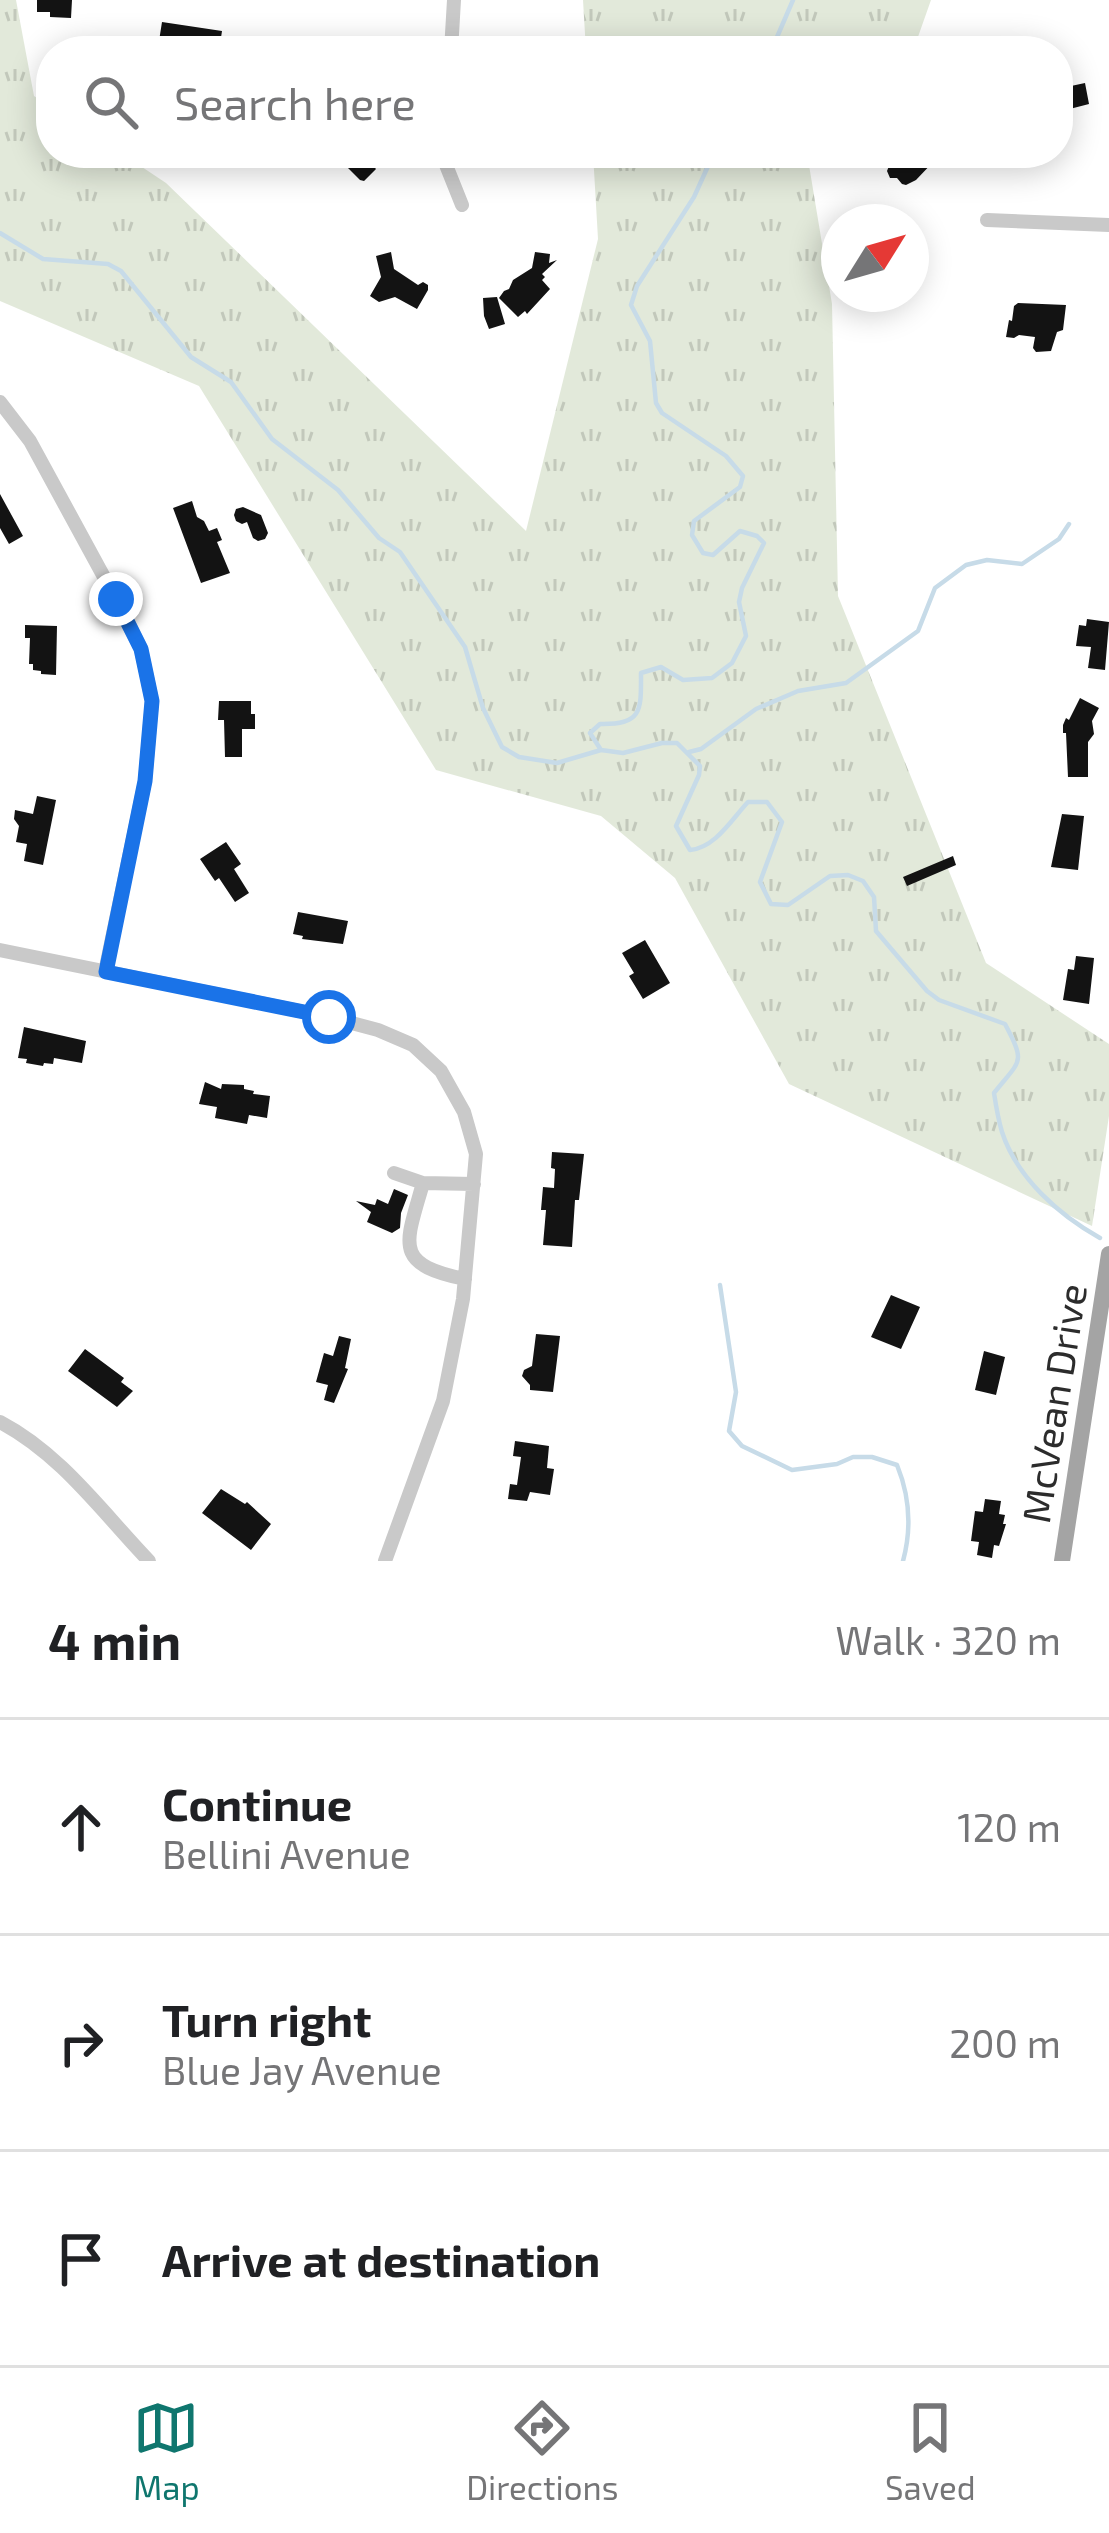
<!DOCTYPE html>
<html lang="en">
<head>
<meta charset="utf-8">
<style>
  body { margin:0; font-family:"Exo 2",sans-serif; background:#f6f6f6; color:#202124 }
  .compass { position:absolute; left:821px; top:204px; width:108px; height:108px; border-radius:50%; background:#fff; box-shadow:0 6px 30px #0003; rotate:53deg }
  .stop { position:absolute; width:36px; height:36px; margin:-27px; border:9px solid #1a73e8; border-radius:50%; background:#fff }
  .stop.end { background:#1a73e8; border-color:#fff; box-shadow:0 3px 12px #0008 }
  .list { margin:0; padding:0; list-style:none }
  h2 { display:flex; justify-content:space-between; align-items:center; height:156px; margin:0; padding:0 48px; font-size:51px }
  h2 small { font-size:39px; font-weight:400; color:#757577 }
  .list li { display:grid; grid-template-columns:78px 1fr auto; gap:36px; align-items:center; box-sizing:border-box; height:216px; padding:0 48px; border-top:3px solid #e0e0e0 }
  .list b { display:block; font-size:45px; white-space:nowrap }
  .list p { margin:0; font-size:39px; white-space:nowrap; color:#757577 }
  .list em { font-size:39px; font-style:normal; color:#757577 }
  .icon { flex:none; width:66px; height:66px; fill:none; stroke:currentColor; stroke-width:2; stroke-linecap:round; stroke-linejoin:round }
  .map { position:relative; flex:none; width:1109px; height:1561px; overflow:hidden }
  .search { position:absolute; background:#fff; box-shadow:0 6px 30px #0003; left:36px; right:36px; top:36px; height:132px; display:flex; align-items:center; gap:30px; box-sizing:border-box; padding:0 42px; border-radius:48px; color:#757577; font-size:45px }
  .sheet { height:804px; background:#fff }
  nav { display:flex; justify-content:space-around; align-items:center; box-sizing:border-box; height:168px; border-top:3px solid #e0e0e0; background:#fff; font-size:33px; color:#757577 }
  nav a { display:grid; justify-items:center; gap:6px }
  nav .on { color:#0f766e }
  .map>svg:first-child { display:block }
  .grass { fill:url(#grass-tufts) }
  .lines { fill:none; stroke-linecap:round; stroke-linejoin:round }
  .stream { stroke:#c7dbe8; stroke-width:4.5 }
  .building { fill:#131313 }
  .minor { stroke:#c9c9c9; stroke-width:14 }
  .major { stroke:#a4a4a4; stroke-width:16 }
  .route { stroke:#1a73e8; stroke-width:15 }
  .labels { text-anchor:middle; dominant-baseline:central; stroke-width:12; stroke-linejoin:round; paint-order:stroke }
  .street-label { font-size:39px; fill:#2c2c2c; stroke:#fff }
</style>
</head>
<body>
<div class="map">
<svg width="1109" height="1561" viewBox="0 0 1109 1561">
  <defs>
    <pattern id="grass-tufts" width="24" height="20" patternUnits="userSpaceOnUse" patternTransform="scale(3)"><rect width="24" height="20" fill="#e2e9da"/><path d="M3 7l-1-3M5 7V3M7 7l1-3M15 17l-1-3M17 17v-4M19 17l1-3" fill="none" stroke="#c2c8bb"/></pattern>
  </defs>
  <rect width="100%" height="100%" fill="#fff"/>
  <path class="grass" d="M0,0H16L34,96L51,107V153H121L166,183L526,531L598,239L593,153H807L832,304L838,596L986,963L1109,1044V1116L1092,1226L789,1084L675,878L601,816L436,770L199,386L0,301Z
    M583,0H931L913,51H586Z"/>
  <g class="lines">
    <path class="stream" d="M771,51L793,0
      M0,233L43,259L108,264L121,271L191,357L231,382L272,439L338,490L379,538L400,552L465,647L483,708L502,747L519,757L557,763L601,750L623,753L662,743H677L700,766L699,775L676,826L690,850C715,848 732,819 748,802H767L782,822L760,882L771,904L788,905L830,876L848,875L863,881L874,897L876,931L927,991L939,1000L1005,1024C1026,1064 1021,1059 994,1093C996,1106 998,1119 1002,1132C1017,1178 1059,1215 1100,1238
      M601,750L590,733L600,724C643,725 641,710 641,673L661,667L683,680L712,678L732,663L746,636L739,602L742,588L764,543L757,536L740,531L713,555L703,553L692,535L694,521L740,487L743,476L726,456L662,413L656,403L650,341L631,305L637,286L694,197L714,153
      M689,752L701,749L756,709L798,691L846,683L918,631L935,588L966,565L987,560L1022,564L1059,539L1069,524
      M720,1285L736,1392L729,1431L742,1446L792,1470L837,1464L853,1457H872L897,1465C910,1497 912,1528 903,1561"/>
  </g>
  <path class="building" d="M37,0H72L71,18L50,17V12H37Z
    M162,22L222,31L219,51L173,50L167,43L159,41Z
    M1058,79L1071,86L1085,83L1089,104L1058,112Z
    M333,153H362L376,169L364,181L360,180Z
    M905,153H929L936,159L916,180L906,185L902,184L897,178H890L887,171L889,166Z
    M391,252L394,269L418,285L423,282L428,285V290L417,309L395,297L379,302L370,296L381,277L376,256Z
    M535,252L550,254L549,263L557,260L542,274L545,277L542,280L550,289L527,314L525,311L518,317L499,298L504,291L509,289L513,280L532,268Z
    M497,297L505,324L489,329L484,316L483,298Z
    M1018,303L1066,305L1063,330L1057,332L1051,351L1036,352L1033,348L1035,337L1019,335L1014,338L1006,337L1009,320L1012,321L1014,306Z
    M0,494L23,536L9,544L0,528Z
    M192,501L197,517L204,521L209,531L217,528L222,540L217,542L230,573L201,583L173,508Z
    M243,507L261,515L268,533L265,539L258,541L253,538L247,522L242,524L236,521L234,515L236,509Z
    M1087,619L1109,622L1105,670L1088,668L1091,647L1076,646L1079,625L1086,626Z
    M25,625L57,626L56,675L41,674V671L33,670V664H29L30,638H25Z
    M1080,698L1099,708L1092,721L1094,734L1088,742V777H1068L1066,733H1063V725L1066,718L1069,720Z
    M219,701H251V714H255V729H242V757H225L224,720H218Z
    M37,796L56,800L43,865L24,861L27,844L16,842L19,826L14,819L15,810L33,814Z
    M1062,814L1084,816L1078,870L1051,867Z
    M226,842L241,864L234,869L249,893L235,902L219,878L215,881L200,859Z
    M953,856L956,865L907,886L903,877Z
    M298,912L348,921L343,944L302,939L303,936L293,934Z
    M645,940L670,983L643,999L629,976L634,973L622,953Z
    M1076,956L1094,958L1089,1004L1063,1000L1068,969L1074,970Z
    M24,1027L86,1041L82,1063L54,1058L53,1064L44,1063L43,1066L26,1063L27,1059L18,1058Z
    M205,1082L221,1089L222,1084L244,1085V1089L254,1091L253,1094L270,1096L267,1118L249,1115L247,1124L215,1118L217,1107L199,1104Z
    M552,1152L584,1154L579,1200H575L572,1247L543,1245L546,1210H541L543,1187L554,1188L555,1169L551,1168Z
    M394,1189L408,1195L401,1213L400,1228L392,1233L367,1222L371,1212L356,1201L375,1205L377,1199L388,1204Z
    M891,1295L920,1307L901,1349L871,1337Z
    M536,1334L560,1336L553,1392L530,1390V1385L522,1376L524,1370L532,1366Z
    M339,1336L351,1339L345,1368L348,1369L334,1403L324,1400L328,1385L316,1382L324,1353L333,1356Z
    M85,1349L124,1378L121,1382L133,1391L117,1407L68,1371Z
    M984,1351L1005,1357L996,1395L975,1390Z
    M515,1441L549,1446L547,1468L554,1469L550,1495L530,1492L527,1501L508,1499L510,1484L517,1485L521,1457L513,1456Z
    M221,1489L245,1504L247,1502L271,1524L251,1550L202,1513Z
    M985,1499L1001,1501L999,1514L1005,1515L1003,1524H1006L999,1546L994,1545L992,1558L977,1555L979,1542L971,1541L975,1511L983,1512Z"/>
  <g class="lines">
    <path class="minor" d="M451,51L454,0
      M446,153V165L462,205
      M987,220L1109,225
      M0,402L30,441L116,599L141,649L152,701L145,781L105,972
      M0,950L329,1017L378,1030L413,1045L441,1071L464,1112L476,1154L463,1299L443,1401L385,1561
      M394,1173L423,1183L474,1184
      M423,1183C406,1244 392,1264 465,1279
      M0,1422C61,1454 102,1512 149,1561"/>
    <path class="major" d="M1062,1561L1109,1254"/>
  </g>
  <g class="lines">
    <path class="route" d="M116,599L141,649L152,701L145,781L106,972L329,1017"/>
  </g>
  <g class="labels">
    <g class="street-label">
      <text transform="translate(1053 1403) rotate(-81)">McVean Drive</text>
    </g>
  </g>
</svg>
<svg class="compass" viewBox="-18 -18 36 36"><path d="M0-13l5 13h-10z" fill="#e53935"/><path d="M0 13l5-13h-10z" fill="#757577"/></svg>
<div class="stop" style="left:329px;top:1017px"></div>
<div class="stop end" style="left:116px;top:599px"></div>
<div class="search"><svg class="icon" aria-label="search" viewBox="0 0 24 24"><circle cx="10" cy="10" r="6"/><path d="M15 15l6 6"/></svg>Search here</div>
</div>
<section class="sheet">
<h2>4 min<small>Walk · 320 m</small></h2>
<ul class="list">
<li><svg class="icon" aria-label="ahead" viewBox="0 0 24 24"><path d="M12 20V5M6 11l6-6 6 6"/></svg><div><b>Continue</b><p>Bellini Avenue</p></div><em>120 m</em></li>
<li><svg class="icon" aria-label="right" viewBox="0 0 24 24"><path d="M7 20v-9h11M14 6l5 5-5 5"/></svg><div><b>Turn right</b><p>Blue Jay Avenue</p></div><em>200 m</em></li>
<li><svg class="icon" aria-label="arrive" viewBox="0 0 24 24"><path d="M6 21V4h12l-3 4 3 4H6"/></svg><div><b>Arrive at destination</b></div></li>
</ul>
</section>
<nav>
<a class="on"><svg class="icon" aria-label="map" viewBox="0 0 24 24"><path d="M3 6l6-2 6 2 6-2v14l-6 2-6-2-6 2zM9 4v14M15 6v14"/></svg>Map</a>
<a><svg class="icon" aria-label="directions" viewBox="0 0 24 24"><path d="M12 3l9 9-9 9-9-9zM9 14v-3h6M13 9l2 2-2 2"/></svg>Directions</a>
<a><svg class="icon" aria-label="saved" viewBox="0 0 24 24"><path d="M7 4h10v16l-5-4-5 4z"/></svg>Saved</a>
</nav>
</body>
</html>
